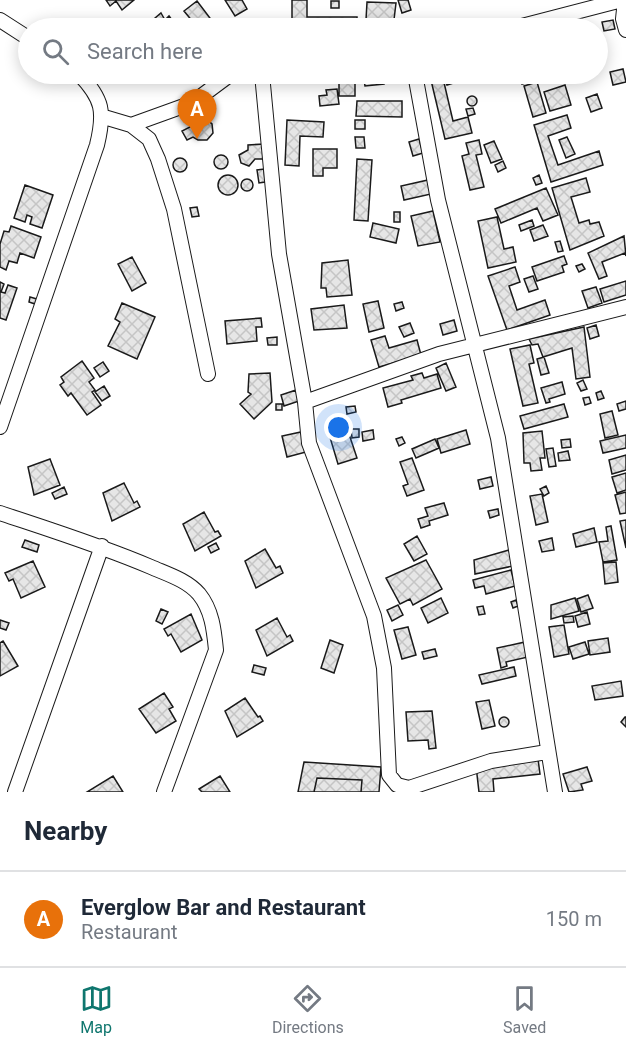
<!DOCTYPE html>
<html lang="en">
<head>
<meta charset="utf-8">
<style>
  body { margin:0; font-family:Roboto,sans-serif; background:#f6f6f7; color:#1f2937 }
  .you { position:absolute; left:339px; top:428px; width:21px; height:21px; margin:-15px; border:4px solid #fff; border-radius:50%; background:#1a73e8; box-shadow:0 0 0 9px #1a73e833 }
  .badge { display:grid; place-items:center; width:39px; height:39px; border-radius:50%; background:#0f766e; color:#fff; font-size:20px; font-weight:700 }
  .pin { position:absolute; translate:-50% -50px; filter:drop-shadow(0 2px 3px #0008) }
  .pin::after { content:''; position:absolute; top:32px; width:21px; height:18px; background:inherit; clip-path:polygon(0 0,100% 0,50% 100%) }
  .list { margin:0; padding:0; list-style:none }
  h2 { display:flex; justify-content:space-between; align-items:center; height:78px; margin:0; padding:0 24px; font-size:26px }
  h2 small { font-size:20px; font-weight:400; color:#747a83 }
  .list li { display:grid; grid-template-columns:39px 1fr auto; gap:18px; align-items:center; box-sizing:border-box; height:96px; padding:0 24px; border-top:2px solid #e0e1e3 }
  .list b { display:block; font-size:22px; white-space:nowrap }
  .list p { margin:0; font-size:20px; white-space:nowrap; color:#747a83 }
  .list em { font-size:20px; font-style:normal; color:#747a83 }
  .icon { flex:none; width:33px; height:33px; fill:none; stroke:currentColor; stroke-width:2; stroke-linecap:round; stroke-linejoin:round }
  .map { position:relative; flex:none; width:626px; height:792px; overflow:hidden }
  .search { position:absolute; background:#fff; box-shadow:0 3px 15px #0003; left:18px; right:18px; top:18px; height:66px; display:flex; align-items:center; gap:15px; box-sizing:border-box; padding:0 21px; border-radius:33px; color:#747a83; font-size:22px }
  .sheet { height:174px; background:#fff }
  nav { display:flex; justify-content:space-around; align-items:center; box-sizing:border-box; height:84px; border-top:2px solid #e0e1e3; background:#fff; font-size:16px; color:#747a83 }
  nav a { display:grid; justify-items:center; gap:3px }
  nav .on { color:#0f766e }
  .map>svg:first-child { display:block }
  .building { fill:url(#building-cross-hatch); stroke:#1a1a1a; stroke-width:1.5 }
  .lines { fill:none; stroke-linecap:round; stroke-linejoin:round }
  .minor-casing { stroke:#1a1a1a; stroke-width:16 }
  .minor { stroke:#fff; stroke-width:14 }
</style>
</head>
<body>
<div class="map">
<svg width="626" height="792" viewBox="0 0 626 792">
  <defs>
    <pattern id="building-cross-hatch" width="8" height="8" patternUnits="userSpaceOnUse" patternTransform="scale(1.5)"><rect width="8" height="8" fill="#e6e6e6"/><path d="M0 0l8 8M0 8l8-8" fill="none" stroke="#c5c5c5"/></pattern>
  </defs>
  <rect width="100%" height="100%" fill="#fff"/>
  <path class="building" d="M106,0H134L122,10L116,1L110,6Z
    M225,0H242L247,9L235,16Z
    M292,0H307V17H357V28H292Z
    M398,0H408L411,10L402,13Z
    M197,1L216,26L213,28H198L184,11Z
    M331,1H339V8H331Z
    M367,2L396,3L393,28H377L378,21L366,20Z
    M161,13L165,20L169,16L178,28H151L148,24Z
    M613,20L615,29L604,31L602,22Z
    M623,69L626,82L613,85L610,72Z
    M292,74H305V81L292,80Z
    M339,74H355V96H339Z
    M363,74H383L384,84L365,86Z
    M442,74L453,121L468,117L472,133L445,139L430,76Z
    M443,74H479V75L447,85Z
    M519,74H534L536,80L522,84Z
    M537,82L546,113L533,117L524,86Z
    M565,85L571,105L550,111L544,92Z
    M337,89L339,104L320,106L319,96L327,95L326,90Z
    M597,94L602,108L591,112L586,98Z
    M467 101a5 5 0 1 1 10 0a5 5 0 1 1-10 0Z
    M357,101H402V117L356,116Z
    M473,108L475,114L468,116L466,109Z
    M567,115L571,128L548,136L558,165L599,151L603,165L551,182L534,125Z
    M196,118H205L212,124L213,133L207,140H198L193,137L187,140L182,131L190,127Z
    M287,120L324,122L323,137L300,136L299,166L285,165Z
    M355,120H365V129H355Z
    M355,137H364L365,148H356Z
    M567,137L575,154L566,158L559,140Z
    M419,139L423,153L413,156L409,142Z
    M479,140L482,154L476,155L484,187L470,190L462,156L469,154L466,143Z
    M494,141L502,159L491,163L484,145Z
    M264,144L265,159H255L249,166L241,163L239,155L248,150V145Z
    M313,149H337V168H323V176H313Z
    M214 162a7 7 0 1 1 14 0a7 7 0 1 1-14 0Z
    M173 165a7 7 0 1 1 14 0a7 7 0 1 1-14 0Z
    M357,159L372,160L368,221L354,220Z
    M503,161L506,168L498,172L495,165Z
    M264,169L265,182L259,183L257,170Z
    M539,175L542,183L536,185L533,178Z
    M218 185a10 10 0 1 1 20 0a10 10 0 1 1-20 0Z
    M586,178L590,192L571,197L579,223L589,220L590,224L599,222L604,236L570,250L552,188Z
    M241 185a6 6 0 1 1 12 0a6 6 0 1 1-12 0Z
    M428,180L431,194L404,200L401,186Z
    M25,185L53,195L42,228L30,224L32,217L27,215L25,222L14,218Z
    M546,188L558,215L543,221L537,208L501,223L495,209Z
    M197,207L199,216L192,217L190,208Z
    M433,211L440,242L418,246L411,216Z
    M394,212H400V222H394Z
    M497,217L504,249L513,247L516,262L488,268L478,221Z
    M532,220L534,226L521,231L519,225Z
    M373,223L399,229L396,243L370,237Z
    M543,225L548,236L534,241L530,230Z
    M11,226L41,237L34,258L20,253L17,263L9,261L6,270L0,267V244L4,231L9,232Z
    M624,236L626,256L625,253L602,262L607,276L599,279L588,253Z
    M560,241L563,251L558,252L555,242Z
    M564,256L567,264L562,266L564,272L537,281L532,267Z
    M132,257L146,283L132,291L118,264Z
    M348,260L352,295L327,297L326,288H321L322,263Z
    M582,264L585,269L579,272L576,266Z
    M515,267L520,282L509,286L517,310L545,300L550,315L507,330L488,276Z
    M533,276L538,289L529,292L524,279Z
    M626,281V295L604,302L600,289Z
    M0,282L4,284L1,292L5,293L8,285L17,288L6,320L0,318Z
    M596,287L602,303L588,308L582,291Z
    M30,297L37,299L35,304L29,302Z
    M378,301L384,328L369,332L363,304Z
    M402,302L404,308L396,311L394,304Z
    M122,303L155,317L137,359L108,346L120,322L115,319Z
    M344,305L347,328L314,330L311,309Z
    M261,318L262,327H256L257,341L227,344L225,321Z
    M454,320L457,331L443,335L440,324Z
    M410,323L414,333L404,337L399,327Z
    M596,325L599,336L590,339L587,328Z
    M584,327L590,377L576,379L572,348L543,357L538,344L532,345L529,339Z
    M385,336L389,348L417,340L421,355L379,367L371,340Z
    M277,337V345H268L267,338Z
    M530,345L534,363L529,364L538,403L523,406L510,349Z
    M544,357L549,373L541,375L537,359Z
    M82,361L94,378L89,382L95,390L92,392L101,405L87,415L71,393L68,396L60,385L64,382L61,377Z
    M103,362L109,371L100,377L94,368Z
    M446,363L456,387L446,391L436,368Z
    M270,373L272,402L254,419L240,404L251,394L248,392L249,374Z
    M422,373L424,378L437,374L441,388L401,400L402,403L388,407L383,388L413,380L411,376Z
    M583,380L587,389L581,391L577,383Z
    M562,382L565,394L549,399L550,402L546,403L541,388Z
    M104,386L110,396L102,401L95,392Z
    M296,390L299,401L284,406L281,395Z
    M601,391L604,398L598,400L596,393Z
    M589,397L591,403L585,405L583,398Z
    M626,401V409L619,411L617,404Z
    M276,404H282V410H276Z
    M564,404L568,417L524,429L520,416Z
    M355,406L356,412L347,414L346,407Z
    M612,411L618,435L605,438L600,414Z
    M347,428L357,458L338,464L329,434Z
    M351,429H359V437L352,438Z
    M373,430L374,439L363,441L362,432Z
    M466,430L470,444L441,453L437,439Z
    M542,431L545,458H540L542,470L531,471L530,463H524L523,433Z
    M301,432L306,452L287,457L282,436Z
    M626,435V448L603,453L600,441Z
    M402,437L405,443L399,446L396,439Z
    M435,439L439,448L416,458L412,449Z
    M570,439L571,447L562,448L561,440Z
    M553,448L556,466L549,467L546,449Z
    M568,451L570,460L559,461L558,453Z
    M626,455V470L612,474L609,460Z
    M412,458L424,490L407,496L403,486L408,484L400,462Z
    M50,459L60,485L34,495L28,467Z
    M626,473V490L617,493L612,477Z
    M491,477L493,486L480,489L478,480Z
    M124,483L134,503L137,501L140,507L112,521L103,493Z
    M546,486L549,493L544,496L540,489Z
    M64,487L67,494L55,499L52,493Z
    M626,492V513L620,514L615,495Z
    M542,494L548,522L536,525L530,496Z
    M444,503L448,515L429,521L430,525L421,528L418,519L428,516L425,508Z
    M498,509L499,515L490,518L488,511Z
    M204,512L215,532L218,531L221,536L195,551L183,524Z
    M626,520V548L620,521Z
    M611,526L617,560L603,562L599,542L608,541L606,527Z
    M594,528L597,542L576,547L573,534Z
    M417,536L427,554L414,561L404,544Z
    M552,538L554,550L542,552L539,541Z
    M25,540L39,545L37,552L22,547Z
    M216,543L219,549L211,553L208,547Z
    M265,549L276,568L280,566L283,573L256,588L245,561Z
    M509,550L513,566L475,574L474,560Z
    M426,560L442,589L413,605L410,599L400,604L386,578Z
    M33,561L45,587L21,598L13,579L9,581L5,573Z
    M616,562L618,582L605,584L603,563Z
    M511,570L515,586L486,594L484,586L475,588L473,580Z
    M588,595L593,608L581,612L577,599Z
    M441,598L448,613L428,623L421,608Z
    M575,598L579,611L551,619V605Z
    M516,600L518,606L513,608L511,602Z
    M398,605L403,615L392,621L387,610Z
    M483,606L485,614L479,615L477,607Z
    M161,609L168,612L162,624L156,621Z
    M587,612L590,624L578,627L575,616Z
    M191,614L202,640L181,652L171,634L168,636L164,629Z
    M573,616L574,622L564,623L563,617Z
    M277,618L287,637L290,635L293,641L267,656L256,630Z
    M0,620L9,623L6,630L0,628Z
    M564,625L569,654L554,657L549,627Z
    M408,627L416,655L402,659L394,630Z
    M608,638L610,652L590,655L588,641Z
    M330,640L343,645L334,673L321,668Z
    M3,641L18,666L0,676V643Z
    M525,642L528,657L506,662L507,666L501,668L497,648Z
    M585,642L589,654L573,659L569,647Z
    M435,649L437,656L424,659L422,652Z
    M254,665L266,668L264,675L252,672Z
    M514,667L516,676L482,684L479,675Z
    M621,681L623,696L595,700L592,686Z
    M164,693L173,707L169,709L176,721L156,733L139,709Z
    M245,698L258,717L260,716L263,721L237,737L225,711Z
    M489,700L495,726L482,729L476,702Z
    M432,711L436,748L429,749L428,740L408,741L406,712Z
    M625,717H626V727L621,722Z
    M499 722a5 5 0 1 1 10 0a5 5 0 1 1-10 0Z
    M538,759L540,774L493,779L494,792H479L476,766Z
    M304,762L381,767L379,792H361L362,780L317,778L314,792H298Z
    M587,767L592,781L581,784L583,790L569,792L563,774Z
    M113,776L123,792H87Z
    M220,776L230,792H202L199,789Z
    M317,778L362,780L361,792H314Z"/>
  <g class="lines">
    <defs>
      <path id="minor" d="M625,0L623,19L626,30
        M0,20L28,38
        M514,28L622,0
        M262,74L279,254L305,402L309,443L374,616L384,668L389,775L397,785L409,788L491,761L547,752
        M415,74L438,200L498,438L555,792
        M104,117L131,125L149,139L158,159L174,209L208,374
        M131,125L192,103L231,74
        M305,402L439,354L626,307
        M0,427L97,145C105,112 103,99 79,74
        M0,513C51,530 102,546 151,567C167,574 187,580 199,594C212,610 214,630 216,650L164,792
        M15,792L102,546"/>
    </defs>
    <use href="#minor" class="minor-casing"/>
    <use href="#minor" class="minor"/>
  </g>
</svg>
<div class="you"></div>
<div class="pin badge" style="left:197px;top:139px;background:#e8710a">A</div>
<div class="search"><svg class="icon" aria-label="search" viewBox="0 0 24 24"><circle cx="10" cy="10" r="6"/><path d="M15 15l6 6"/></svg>Search here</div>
</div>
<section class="sheet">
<h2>Nearby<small></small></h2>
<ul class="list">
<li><span class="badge" style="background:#e8710a">A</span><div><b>Everglow Bar and Restaurant</b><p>Restaurant</p></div><em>150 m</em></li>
</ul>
</section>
<nav>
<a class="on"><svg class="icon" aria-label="map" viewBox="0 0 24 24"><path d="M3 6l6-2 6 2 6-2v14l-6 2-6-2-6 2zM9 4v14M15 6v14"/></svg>Map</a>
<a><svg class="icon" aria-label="directions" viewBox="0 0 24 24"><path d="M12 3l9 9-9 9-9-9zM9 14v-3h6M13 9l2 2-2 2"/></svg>Directions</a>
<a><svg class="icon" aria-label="saved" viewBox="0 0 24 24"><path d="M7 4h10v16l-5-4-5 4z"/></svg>Saved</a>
</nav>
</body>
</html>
